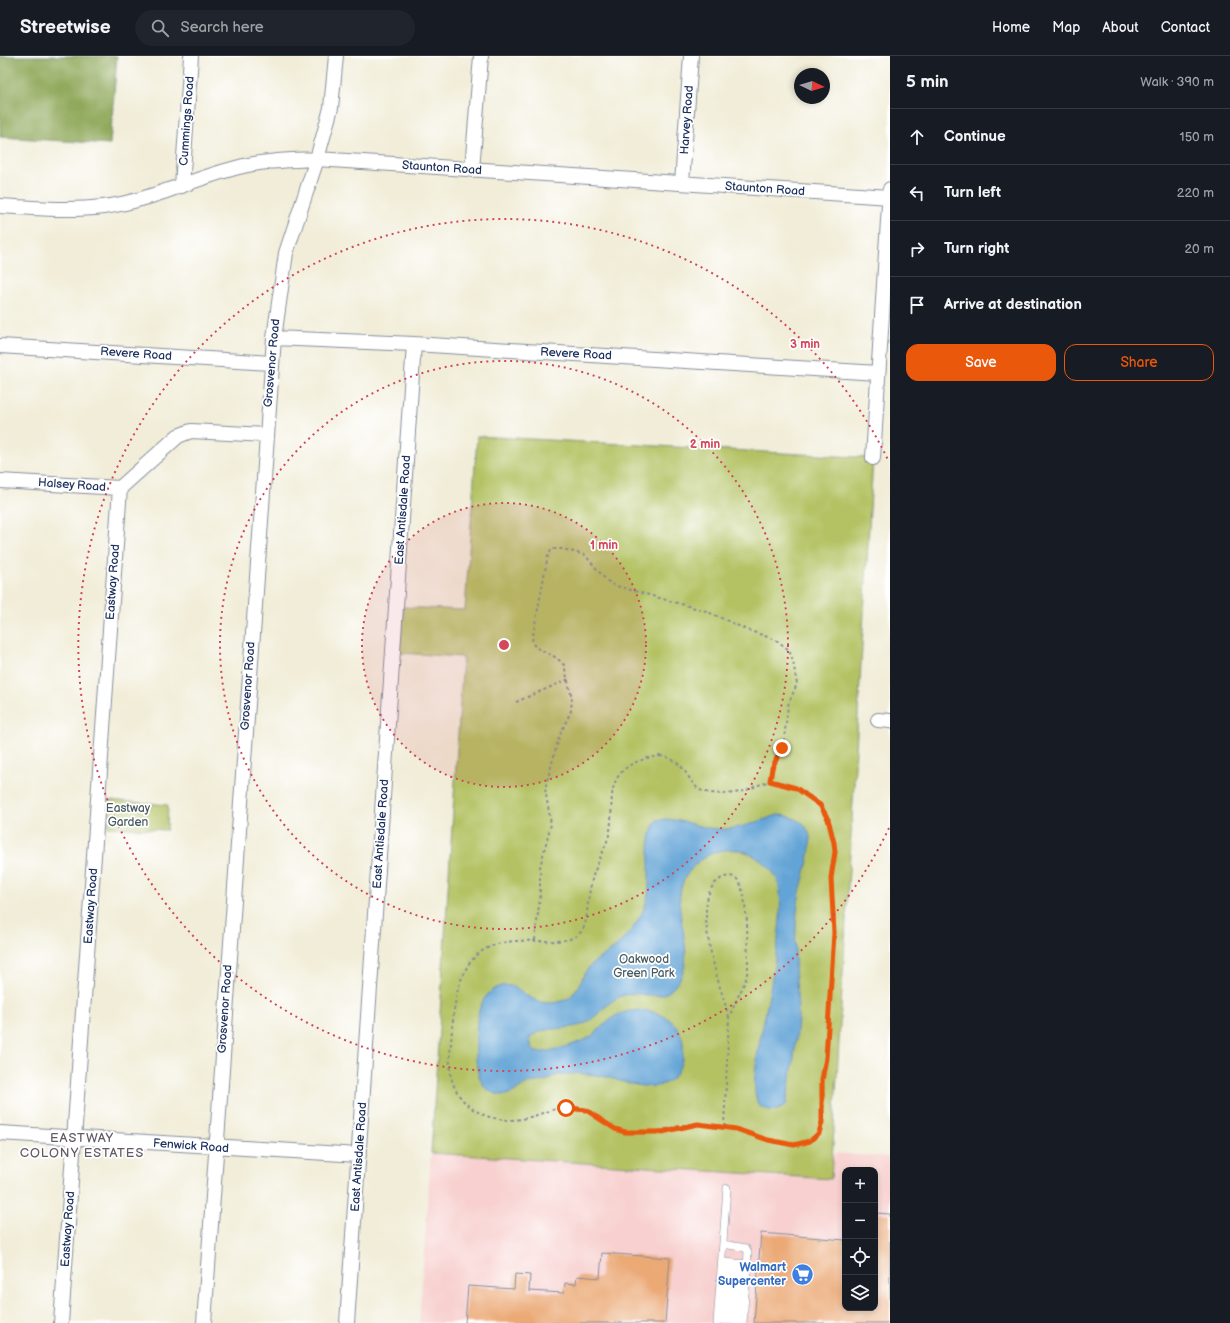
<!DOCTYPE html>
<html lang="en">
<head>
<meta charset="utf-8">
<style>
  body { margin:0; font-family:"Balsamiq Sans",sans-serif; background:#20242c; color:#f1f3f6 }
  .controls { position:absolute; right:12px; bottom:12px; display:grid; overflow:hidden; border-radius:8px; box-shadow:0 2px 6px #0003 }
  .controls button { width:36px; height:36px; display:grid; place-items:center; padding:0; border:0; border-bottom:1px solid #363941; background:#171b24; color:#f1f3f6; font:20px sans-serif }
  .compass { position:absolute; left:794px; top:12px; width:36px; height:36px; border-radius:50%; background:#171b24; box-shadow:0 2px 6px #0003; rotate:94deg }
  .stop { position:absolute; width:12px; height:12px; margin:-9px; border:3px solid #ea580c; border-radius:50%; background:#fff }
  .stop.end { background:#ea580c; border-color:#fff; box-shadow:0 1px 4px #0008 }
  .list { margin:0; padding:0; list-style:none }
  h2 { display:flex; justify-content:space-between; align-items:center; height:52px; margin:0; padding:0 16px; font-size:17px }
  h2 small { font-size:13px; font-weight:400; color:#9ea1a6 }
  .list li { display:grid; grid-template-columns:26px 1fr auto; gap:12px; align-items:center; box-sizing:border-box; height:56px; padding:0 16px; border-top:1px solid #363941 }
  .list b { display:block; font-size:15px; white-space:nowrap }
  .list em { font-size:13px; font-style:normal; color:#9ea1a6 }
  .actions { display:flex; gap:8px; padding:12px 16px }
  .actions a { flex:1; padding:9px 0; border:1px solid #ea580c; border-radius:12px; text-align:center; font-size:14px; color:#ea580c }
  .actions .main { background:#ea580c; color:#fff }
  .icon { flex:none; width:22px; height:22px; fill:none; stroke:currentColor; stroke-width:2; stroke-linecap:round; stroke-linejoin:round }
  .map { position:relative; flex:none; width:890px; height:1267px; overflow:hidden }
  header { display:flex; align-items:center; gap:24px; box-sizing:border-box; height:56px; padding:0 20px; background:#171b24; border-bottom:1px solid #363941 }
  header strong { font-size:19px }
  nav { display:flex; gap:22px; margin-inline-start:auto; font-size:14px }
  .search { width:280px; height:36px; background:#20242c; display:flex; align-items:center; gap:10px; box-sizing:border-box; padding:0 14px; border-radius:22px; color:#9ea1a6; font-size:15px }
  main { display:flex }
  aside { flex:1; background:#171b24 }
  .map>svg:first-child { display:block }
  .built { fill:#f7d0cf; fill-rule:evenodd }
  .green { fill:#b4c264; stroke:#687861 }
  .forest { fill:#8fa85a; stroke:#556c5c }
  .water { fill:#63a4d6; stroke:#3f6a9a }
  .building { fill:#eba976 }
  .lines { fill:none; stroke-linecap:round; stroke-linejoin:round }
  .service-casing { stroke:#868e9b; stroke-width:8 }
  .minor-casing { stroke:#868e9b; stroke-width:16 }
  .path { stroke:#868e9b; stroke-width:2; stroke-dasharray:3 3; stroke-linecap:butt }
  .service { stroke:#fff; stroke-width:7 }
  .minor { stroke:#fff; stroke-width:14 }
  .route { stroke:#ea580c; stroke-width:5 }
  .ring { fill:none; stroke:#d1495b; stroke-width:2; stroke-dasharray:2 4 }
  .labels { text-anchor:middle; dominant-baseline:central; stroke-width:3.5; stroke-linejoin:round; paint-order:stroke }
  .street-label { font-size:12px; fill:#1b2f5e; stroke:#fff }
  .park-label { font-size:12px; fill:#495b60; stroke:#fff }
  .shop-label { font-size:12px; font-weight:bold; fill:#366cbe; stroke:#fff; text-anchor:end }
  .neighbourhood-label { font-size:13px; letter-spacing:1px; fill:#645a66; stroke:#fff }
  .centre { fill:#d1495b; stroke:#fff; stroke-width:2 }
  .ring-label { font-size:12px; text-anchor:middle; font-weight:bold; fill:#d1495b; stroke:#fff; stroke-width:3.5; stroke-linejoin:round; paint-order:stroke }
</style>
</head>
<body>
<header>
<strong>Streetwise</strong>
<div class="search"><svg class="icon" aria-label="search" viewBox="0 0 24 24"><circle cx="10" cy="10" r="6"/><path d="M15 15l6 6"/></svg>Search here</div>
<nav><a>Home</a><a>Map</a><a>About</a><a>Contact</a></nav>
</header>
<main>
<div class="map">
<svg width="890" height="1267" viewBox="0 0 890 1267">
  <rect width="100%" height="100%" fill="#fff"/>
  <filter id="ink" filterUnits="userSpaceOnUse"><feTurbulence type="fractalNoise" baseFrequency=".025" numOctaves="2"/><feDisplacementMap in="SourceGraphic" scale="8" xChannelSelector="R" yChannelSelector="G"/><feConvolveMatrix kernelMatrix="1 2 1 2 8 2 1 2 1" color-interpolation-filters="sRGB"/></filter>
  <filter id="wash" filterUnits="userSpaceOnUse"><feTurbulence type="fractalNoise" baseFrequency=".012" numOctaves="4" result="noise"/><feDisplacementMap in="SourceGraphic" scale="16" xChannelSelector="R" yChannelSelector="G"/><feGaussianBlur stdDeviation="0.9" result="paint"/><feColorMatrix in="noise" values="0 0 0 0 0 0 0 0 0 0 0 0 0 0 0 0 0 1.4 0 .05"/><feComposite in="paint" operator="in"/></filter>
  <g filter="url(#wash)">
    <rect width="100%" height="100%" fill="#f1edd8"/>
    <path class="built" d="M431,1097L831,1123L833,1097L890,1101V1267H419ZM845,1114H875V1252H845Z"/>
    <path class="green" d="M477,380L873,402L831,1123L431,1097L463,601L400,597L403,551L465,554Z
      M110,744L168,749L167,774L108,771Z"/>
    <path class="forest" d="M0,0H117L110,88L0,81Z"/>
    <path class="water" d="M778,759C791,759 808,766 810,781C813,799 798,834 797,855C796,872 795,888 795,904C795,922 798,940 798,959C797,989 791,1019 786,1049C777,1057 769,1055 759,1050C751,1034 756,1013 758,995C764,960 791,849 776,821C770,810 759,802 748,797C734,791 716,793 704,802C648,839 712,896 671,934C658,945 643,936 629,938C609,941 602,958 586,967C568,976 544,968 530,982L532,994C536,996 539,997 544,996C554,994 581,987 590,981C599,976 605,965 615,960C640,947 679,956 683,987C684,997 682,1009 676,1018C657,1044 620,1022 596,1019C583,1017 568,1017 555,1020C551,1021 549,1024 545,1025C539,1026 534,1026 529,1027C519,1030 513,1040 503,1039C475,1038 475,1004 476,984C477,973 476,962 480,952C484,938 499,925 514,931C521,934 527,941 535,944C546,949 564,948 573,938C580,929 583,918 590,910C597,903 605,899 613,893C627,881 640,865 646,847C654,823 642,784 657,764C675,760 698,772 718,773C740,774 757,765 778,759Z"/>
    <g id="blocks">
      <path class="building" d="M875,1157L890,1158V1267H754L761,1177L845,1184V1252H875Z
        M602,1197L670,1202L665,1267H465L468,1230L514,1233L515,1218L530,1219L529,1235L564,1237L565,1227L576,1228L577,1220L600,1222Z"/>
    </g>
  </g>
  <g filter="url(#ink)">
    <use href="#blocks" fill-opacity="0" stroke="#868e9b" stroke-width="1"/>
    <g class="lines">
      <defs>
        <path id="service" d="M723,1188L746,1192L748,1196L743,1267
          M722,1206L748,1208
          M721,1213L747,1214
          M721,1219L747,1221
          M720,1225L746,1227
          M720,1232L746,1234
          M720,1238L745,1240
          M719,1245L745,1246
          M719,1251L744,1253
          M718,1258L744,1259
          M718,1264L743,1266
          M717,1267L727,1132"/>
        <path id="minor" d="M472,114L481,0
          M682,127L691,0
          M182,130L191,0
          M0,150C34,152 69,155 103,151C153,145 199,119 248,109C271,104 294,104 317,103L890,141
          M274,282L414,288L878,317
          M0,290L271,307
          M873,402L890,133
          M0,425L120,432L178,380L191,375L266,379
          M878,664L890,665
          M0,1077L359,1099
          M61,1267L120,432
          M204,1267L274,282L286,197L317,103L331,52L336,0
          M347,1267L414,288"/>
      </defs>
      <use href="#service" class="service-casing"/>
      <use href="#minor" class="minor-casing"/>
      <path class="path" d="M516,646L569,623
        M660,700C690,704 686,732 706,736C719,739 735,738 747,734C755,731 764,725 773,726C779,726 787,729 793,731C813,739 827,754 832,775C838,795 831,804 831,823C831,836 834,850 834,864C834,887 832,910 830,932C829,960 828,988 824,1015C820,1037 832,1081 803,1087C781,1093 758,1079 737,1073C726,1070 714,1069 703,1068C676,1066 652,1083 622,1075C606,1071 596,1056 580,1052C560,1048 544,1058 526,1062C498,1069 463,1057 453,1027C448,1015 450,999 451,986C453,965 454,938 463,919C490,858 565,904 583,873C587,865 587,854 588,846C590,834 591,823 596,812C600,800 608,787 610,774C612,762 611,751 612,740C614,712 636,703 660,700Z
        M535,884L540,841V811L551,768L545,733L559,681L571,655L572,642L564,609L557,602L535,591L532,585L548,499L552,493H563L585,499L606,524L613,529L706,555L745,573L776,584L789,594L793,605L797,628L788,649L784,684L772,712L770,725
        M724,1071L729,961L746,923L748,912L747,865L744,840L740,827L736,822C731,819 724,820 719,824C688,844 721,932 729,961"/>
      <use href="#service" class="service"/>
      <use href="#minor" class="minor"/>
    </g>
  </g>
  <g class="lines" filter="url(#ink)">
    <path class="route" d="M566,1052L586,1054L615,1073L625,1076H662L698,1068L736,1073L768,1084L794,1089L810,1085L819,1077L822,1066V1024L826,1002L834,877L831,822L835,796L834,787L828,763L820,749L796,732L770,725L772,712L782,692"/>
  </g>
  <circle cx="504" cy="589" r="142" fill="#d1495b" fill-opacity=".12"/>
  <g class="ring">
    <circle cx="504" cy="589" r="142"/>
    <circle cx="504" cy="589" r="284"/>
    <path d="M889 772A426 426 0 1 1 889 406"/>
  </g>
  <defs>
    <symbol id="supermarket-disc" viewBox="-11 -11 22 22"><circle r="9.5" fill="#3f7fe0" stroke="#fff"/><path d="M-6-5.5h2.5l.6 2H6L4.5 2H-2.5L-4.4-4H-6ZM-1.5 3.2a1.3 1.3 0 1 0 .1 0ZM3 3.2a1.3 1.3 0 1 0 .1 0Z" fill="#fff"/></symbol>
  </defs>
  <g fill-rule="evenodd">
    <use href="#supermarket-disc" x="790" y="1206" width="25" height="25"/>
  </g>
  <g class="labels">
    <g class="street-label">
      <text transform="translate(687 64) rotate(-86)">Harvey Road</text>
      <text transform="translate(187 65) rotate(-86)">Cummings Road</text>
      <text transform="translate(442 112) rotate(4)">Staunton Road</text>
      <text transform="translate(765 133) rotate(4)">Staunton Road</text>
      <text transform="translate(136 298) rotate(4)">Revere Road</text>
      <text transform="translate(576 298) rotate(3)">Revere Road</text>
      <text transform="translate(272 307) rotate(-85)">Grosvenor Road</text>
      <text transform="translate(72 429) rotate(4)">Halsey Road</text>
      <text transform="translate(403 454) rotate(-86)">East Antisdale Road</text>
      <text transform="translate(113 526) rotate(-86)">Eastway Road</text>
      <text transform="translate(248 630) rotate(-86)">Grosvenor Road</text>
      <text transform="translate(381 778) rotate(-86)">East Antisdale Road</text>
      <text transform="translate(91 850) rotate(-86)">Eastway Road</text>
      <text transform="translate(225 953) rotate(-86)">Grosvenor Road</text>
      <text transform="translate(191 1090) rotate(4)">Fenwick Road</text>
      <text transform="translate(359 1101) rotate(-86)">East Antisdale Road</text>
      <text transform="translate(68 1173) rotate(-86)">Eastway Road</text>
    </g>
    <g class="park-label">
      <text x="128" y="752">Eastway<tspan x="128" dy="14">Garden</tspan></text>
      <text x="644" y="903">Oakwood<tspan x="644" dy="14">Green Park</tspan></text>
    </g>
    <g class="shop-label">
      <text x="786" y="1211">Walmart<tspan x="786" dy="14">Supercenter</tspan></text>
    </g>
    <g class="neighbourhood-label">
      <text x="82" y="1082">EASTWAY<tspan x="82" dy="15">COLONY ESTATES</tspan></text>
    </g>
  </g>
  <circle cx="504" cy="589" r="6" class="centre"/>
  <g class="ring-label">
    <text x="805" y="292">3 min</text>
    <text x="705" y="392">2 min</text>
    <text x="604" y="493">1 min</text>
  </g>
</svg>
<div class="controls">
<button>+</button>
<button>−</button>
<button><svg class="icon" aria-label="locate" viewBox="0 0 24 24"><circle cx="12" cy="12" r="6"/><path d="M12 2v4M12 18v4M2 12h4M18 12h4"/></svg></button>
<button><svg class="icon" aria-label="layers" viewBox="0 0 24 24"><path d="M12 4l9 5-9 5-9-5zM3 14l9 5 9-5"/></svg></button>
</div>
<svg class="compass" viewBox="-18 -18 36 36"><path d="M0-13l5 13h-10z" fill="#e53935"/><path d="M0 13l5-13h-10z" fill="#9ea1a6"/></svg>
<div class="stop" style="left:566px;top:1052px"></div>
<div class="stop end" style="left:782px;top:692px"></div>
</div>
<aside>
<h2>5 min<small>Walk · 390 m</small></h2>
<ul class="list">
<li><svg class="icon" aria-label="ahead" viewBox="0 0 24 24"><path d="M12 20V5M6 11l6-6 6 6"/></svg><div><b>Continue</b></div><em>150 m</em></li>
<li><svg class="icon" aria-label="left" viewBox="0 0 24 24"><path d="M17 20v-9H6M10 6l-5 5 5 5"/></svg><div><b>Turn left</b></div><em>220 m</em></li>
<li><svg class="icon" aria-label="right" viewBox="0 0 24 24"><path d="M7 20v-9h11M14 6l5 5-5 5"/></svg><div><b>Turn right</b></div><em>20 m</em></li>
<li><svg class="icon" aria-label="arrive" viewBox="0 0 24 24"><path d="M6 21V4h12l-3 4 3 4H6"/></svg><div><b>Arrive at destination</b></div></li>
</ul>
<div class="actions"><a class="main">Save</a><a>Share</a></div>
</aside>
</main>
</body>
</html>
